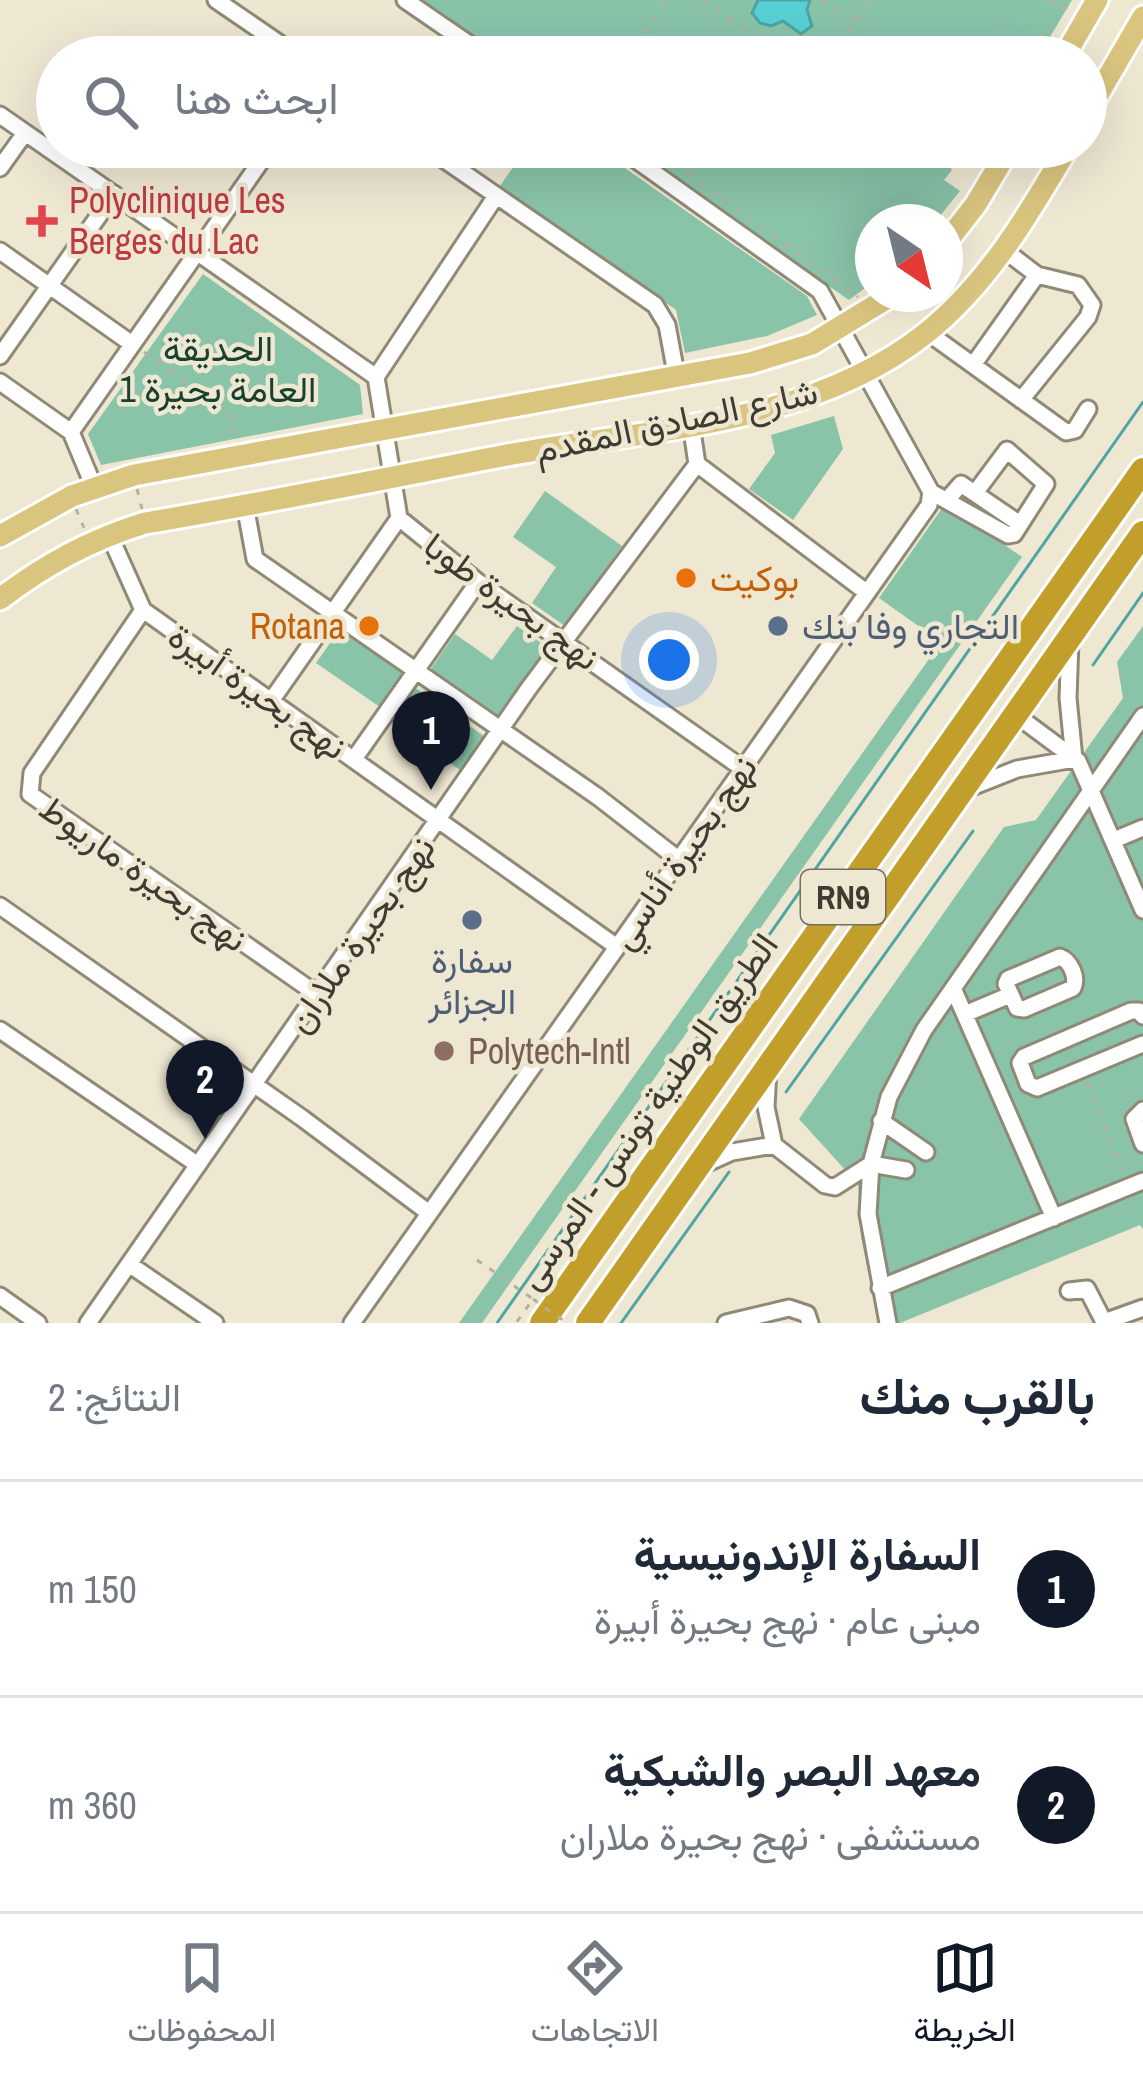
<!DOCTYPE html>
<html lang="ar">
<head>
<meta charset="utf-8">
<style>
  body { margin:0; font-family:"Archivo Narrow",Vazirmatn,sans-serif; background:#f2f2f3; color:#1f2937; direction:rtl }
  .compass { position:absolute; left:855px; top:204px; width:108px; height:108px; border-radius:50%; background:#fff; box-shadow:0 12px 48px #0002; rotate:145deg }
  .you { position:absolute; left:669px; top:660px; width:42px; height:42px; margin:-30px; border:9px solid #fff; border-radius:50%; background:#1a73e8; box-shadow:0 0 0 18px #1a73e833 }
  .badge { display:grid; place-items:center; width:78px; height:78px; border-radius:50%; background:#111827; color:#fff; font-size:39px; font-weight:700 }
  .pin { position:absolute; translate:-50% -99px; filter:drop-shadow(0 3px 6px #0008) }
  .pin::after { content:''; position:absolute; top:63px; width:42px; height:36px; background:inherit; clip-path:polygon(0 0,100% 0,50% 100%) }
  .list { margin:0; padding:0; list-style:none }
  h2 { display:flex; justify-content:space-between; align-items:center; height:156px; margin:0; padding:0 48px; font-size:51px }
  h2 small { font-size:39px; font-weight:400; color:#747a83 }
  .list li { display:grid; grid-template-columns:78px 1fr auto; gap:36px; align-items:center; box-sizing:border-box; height:216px; padding:0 48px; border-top:3px solid #e0e1e3 }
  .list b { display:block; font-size:45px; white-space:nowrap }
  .list p { margin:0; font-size:39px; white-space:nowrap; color:#747a83 }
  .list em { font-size:39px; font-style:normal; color:#747a83 }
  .icon { flex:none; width:66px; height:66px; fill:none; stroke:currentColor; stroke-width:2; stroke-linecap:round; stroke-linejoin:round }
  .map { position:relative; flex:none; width:1143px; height:1323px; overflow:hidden; direction:ltr }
  .search { position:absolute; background:#fff; box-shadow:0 12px 48px #0002; left:36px; right:36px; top:36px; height:132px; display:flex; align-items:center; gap:30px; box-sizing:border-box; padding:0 42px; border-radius:66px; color:#747a83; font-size:45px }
  .sheet { height:588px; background:#fff }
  nav { display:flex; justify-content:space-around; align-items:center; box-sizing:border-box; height:168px; border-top:3px solid #e0e1e3; background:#fff; font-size:33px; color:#747a83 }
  nav a { display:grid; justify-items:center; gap:6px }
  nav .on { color:#111827 }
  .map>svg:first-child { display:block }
  .green { fill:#89c4a9 }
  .water { fill:#57d1d5; stroke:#50a4a4; stroke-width:3 }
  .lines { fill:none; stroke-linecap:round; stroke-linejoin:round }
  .stream { stroke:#50a4a4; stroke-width:3 }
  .minor-casing { stroke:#8f8976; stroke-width:21 }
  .major-casing { stroke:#fff; stroke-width:27 }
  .highway-casing { stroke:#fff; stroke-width:30 }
  .path { stroke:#b6b09f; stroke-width:3; stroke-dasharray:6 9; stroke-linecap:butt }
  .minor { stroke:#fff; stroke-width:15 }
  .major { stroke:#dac57f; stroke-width:21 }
  .highway { stroke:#c19f2a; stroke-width:24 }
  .path-bridge { stroke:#b6b09f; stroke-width:3; stroke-dasharray:6 9; stroke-linecap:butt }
  .health-dot { fill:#e0444e; stroke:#eee7d2; stroke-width:4.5 }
  .food-dot { fill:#e8710a; stroke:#eee7d2; stroke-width:4.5 }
  .service-dot { fill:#5c6f8a; stroke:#eee7d2; stroke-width:4.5 }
  .education-dot { fill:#8d6e63; stroke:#eee7d2; stroke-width:4.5 }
  .labels { text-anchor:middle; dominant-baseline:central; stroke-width:9; stroke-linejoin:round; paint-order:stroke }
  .shield { fill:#eee7d2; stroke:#736f63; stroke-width:3 }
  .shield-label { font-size:33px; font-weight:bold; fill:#3e3b33 }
  .health-label { font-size:36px; fill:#be3a42; stroke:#eee7d2; text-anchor:start }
  .park-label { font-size:36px; fill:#184130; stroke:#eee7d2 }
  .street-label { font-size:36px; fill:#3e3b33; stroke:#eee7d2 }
  .food-label { font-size:36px; fill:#c56008; stroke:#eee7d2; text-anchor:start }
  .service-label { font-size:36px; fill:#4e5e75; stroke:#eee7d2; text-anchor:start }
  .education-label { font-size:36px; fill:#785e54; stroke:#eee7d2; text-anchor:start }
</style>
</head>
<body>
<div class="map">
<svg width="1143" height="1323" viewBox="0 0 1143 1323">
  <rect width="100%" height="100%" fill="#eee7d2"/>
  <path class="green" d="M418,0H1072L1038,57H500Z
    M527,147H595L807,296L817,315L767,336L685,353L676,310L500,186Z
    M629,147H952L943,158L952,170L944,180L960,191L935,222H873V282L849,300Z
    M203,274L360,385L363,414L101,465L88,434Z
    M834,416L843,449L793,520L749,489L775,453L771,435Z
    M545,491L622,546L565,626L532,603L556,567L513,537Z
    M945,504L1022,557L482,1323H459L941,642L879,598Z
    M517,626L550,649L501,719L430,670L455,634L492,660Z
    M1143,626V1229L1140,1225L900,1323H879L861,1237L858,1184L799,1119L1004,827L1036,820L1123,698L1117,662Z
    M340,629L404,674L380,707L316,663Z
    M414,687L484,736L460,770L390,721Z"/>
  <path class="water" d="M758,0H810L807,10L812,26L801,34L783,21L771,26L760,23L752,13Z"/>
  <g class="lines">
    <path class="stream" d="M1093,665L1143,593
      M786,1092L973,831
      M497,1323L1143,402
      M621,1323L729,1172"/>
    <defs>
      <path id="minor" d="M216,0L299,57
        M405,0L488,57
        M0,115L376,377L399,518
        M426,147L655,305L667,325L677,379
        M0,168L25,133
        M1003,249L1037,275L1078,285L1092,305L1088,317L1021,400
        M0,251L132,344
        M927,332L1066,432L1075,430L1088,409
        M0,356L114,194
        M973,365L1037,275
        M376,377L496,196
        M0,382L71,432L94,487
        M71,432L271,147
        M697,464L866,592
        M931,492L1008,535L1014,534L1046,484L1007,450L975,493
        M947,500L961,484L1020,524
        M245,505L255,559L598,797L678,859
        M109,534L143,610L617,947
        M143,610L32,773L30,794L318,995
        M271,701L399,518L478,582L742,768
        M1016,715L1078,761L1143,910
        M354,759L478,582
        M969,788L1017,769L1074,759L1068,698L1070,641
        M1114,840L1143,828
        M0,906L302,1118L429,1213
        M1060,957C1071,961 1078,978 1073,988L1024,1009L1017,1008L1006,984L1008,979Z
        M953,988L1054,1218
        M965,1014L1010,995
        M1143,1016L1139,1011H1131L1024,1057L1020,1063L1028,1084L1037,1088L1143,1044
        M0,1030L198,1165
        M768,1069L766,1107L774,1145L825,1185L835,1187L871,1164L906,1170
        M1143,1110L1134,1119L1143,1144
        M881,1121L926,1152
        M703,1165L732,1152L774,1145
        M129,1264L215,1323
        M880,1288L1143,1181
        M1069,1291L1087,1289L1104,1322L1143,1308
        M0,1296L38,1323
        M88,1323L529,688L697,464L691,424
        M352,1323L929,505L931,492L820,291L618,147
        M726,1323L789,1308L807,1314L810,1323
        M888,1323L868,1214L871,1164L889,1097L924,1030L1143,716"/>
      <path id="major" d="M1064,57L1097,0
        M1086,115L1143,17
        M945,244L976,204L1010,147
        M0,536L72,496L134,475L750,363L812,344L894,294
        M0,599C46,564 90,540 145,523C264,503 383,479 502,456C644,429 807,427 925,334C987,285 1029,214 1068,147"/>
      <path id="highway" d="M542,1323L1143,470
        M588,1323L1143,533"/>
    </defs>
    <use href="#minor" class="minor-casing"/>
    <use href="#major" class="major-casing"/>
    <use href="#highway" class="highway-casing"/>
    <path class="path" d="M703,0L784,57
      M822,0L854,22
      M1048,0L1073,12
      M627,57L667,0
      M831,57L871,0
      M650,147L858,297
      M812,147L814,154
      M144,352L228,411L234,442
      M137,489L142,509
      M76,509L84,528
      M1087,1082L1123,1174
      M477,1260L533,1299L516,1323"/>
    <use href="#minor" class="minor"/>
    <use href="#major" class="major"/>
    <use href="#highway" class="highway"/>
    <path class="path-bridge" d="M533,1299L567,1323"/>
  </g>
  <path class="health-dot" d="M36 203h12v12h12v12h-12v12h-12v-12h-12v-12h12z"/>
  <g class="food-dot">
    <circle cx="686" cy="578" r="12"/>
    <circle cx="369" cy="626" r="12"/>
  </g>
  <g class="service-dot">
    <circle cx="778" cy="626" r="12"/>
    <circle cx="472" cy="920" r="12"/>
  </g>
  <circle class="education-dot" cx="444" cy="1051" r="12"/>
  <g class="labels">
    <rect class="shield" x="801" y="870" width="84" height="54" rx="9"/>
    <g class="shield-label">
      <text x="843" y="897">RN9</text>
    </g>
    <g class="health-label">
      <text x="69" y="200">Polyclinique Les<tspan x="69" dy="41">Berges du Lac</tspan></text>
    </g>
    <g class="park-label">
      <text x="218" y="348">الحديقة<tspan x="218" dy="41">العامة بحيرة 1</tspan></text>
    </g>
    <g class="street-label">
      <text transform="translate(676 420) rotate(-12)">شارع الصادق المقدم</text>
      <text transform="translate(512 601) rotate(36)">نهج بحيرة طوبا</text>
      <text transform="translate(258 691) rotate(35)">نهج بحيرة أبيرة</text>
      <text transform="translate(683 852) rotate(-55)">نهج بحيرة أناسي</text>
      <text transform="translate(144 873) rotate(35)">نهج بحيرة ماريوط</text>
      <text transform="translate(360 934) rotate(-55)">نهج بحيرة ملاران</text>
      <text transform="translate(647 1111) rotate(-55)">الطريق الوطنية تونس - المرسى</text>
    </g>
    <g class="food-label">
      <text x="710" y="578">بوكيت</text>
      <text x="345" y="626" text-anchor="end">Rotana</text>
    </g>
    <g class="service-label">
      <text x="802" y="626">التجاري وفا بنك</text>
      <text x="472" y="960" text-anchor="middle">سفارة<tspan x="472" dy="41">الجزائر</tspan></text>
    </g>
    <g class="education-label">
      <text x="468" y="1051">Polytech-Intl</text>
    </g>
  </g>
</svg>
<svg class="compass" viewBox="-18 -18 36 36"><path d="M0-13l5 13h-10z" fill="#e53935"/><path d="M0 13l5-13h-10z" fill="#747a83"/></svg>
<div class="you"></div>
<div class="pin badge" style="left:431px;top:790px">1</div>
<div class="pin badge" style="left:205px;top:1139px">2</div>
<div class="search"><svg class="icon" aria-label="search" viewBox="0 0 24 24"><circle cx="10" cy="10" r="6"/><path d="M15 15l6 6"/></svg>ابحث هنا</div>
</div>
<section class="sheet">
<h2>بالقرب منك<small>النتائج: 2</small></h2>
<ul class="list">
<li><span class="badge">1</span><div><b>السفارة الإندونيسية</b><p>مبنى عام · نهج بحيرة أبيرة</p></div><em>150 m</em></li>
<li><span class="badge">2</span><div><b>معهد البصر والشبكية</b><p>مستشفى · نهج بحيرة ملاران</p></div><em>360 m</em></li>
</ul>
</section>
<nav>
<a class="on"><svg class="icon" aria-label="map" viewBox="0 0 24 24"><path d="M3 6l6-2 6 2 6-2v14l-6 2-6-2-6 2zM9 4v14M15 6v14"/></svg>الخريطة</a>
<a><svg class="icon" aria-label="directions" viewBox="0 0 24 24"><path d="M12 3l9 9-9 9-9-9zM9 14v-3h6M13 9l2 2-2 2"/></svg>الاتجاهات</a>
<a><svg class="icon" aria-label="saved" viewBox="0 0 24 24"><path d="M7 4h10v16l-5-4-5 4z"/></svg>المحفوظات</a>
</nav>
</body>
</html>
